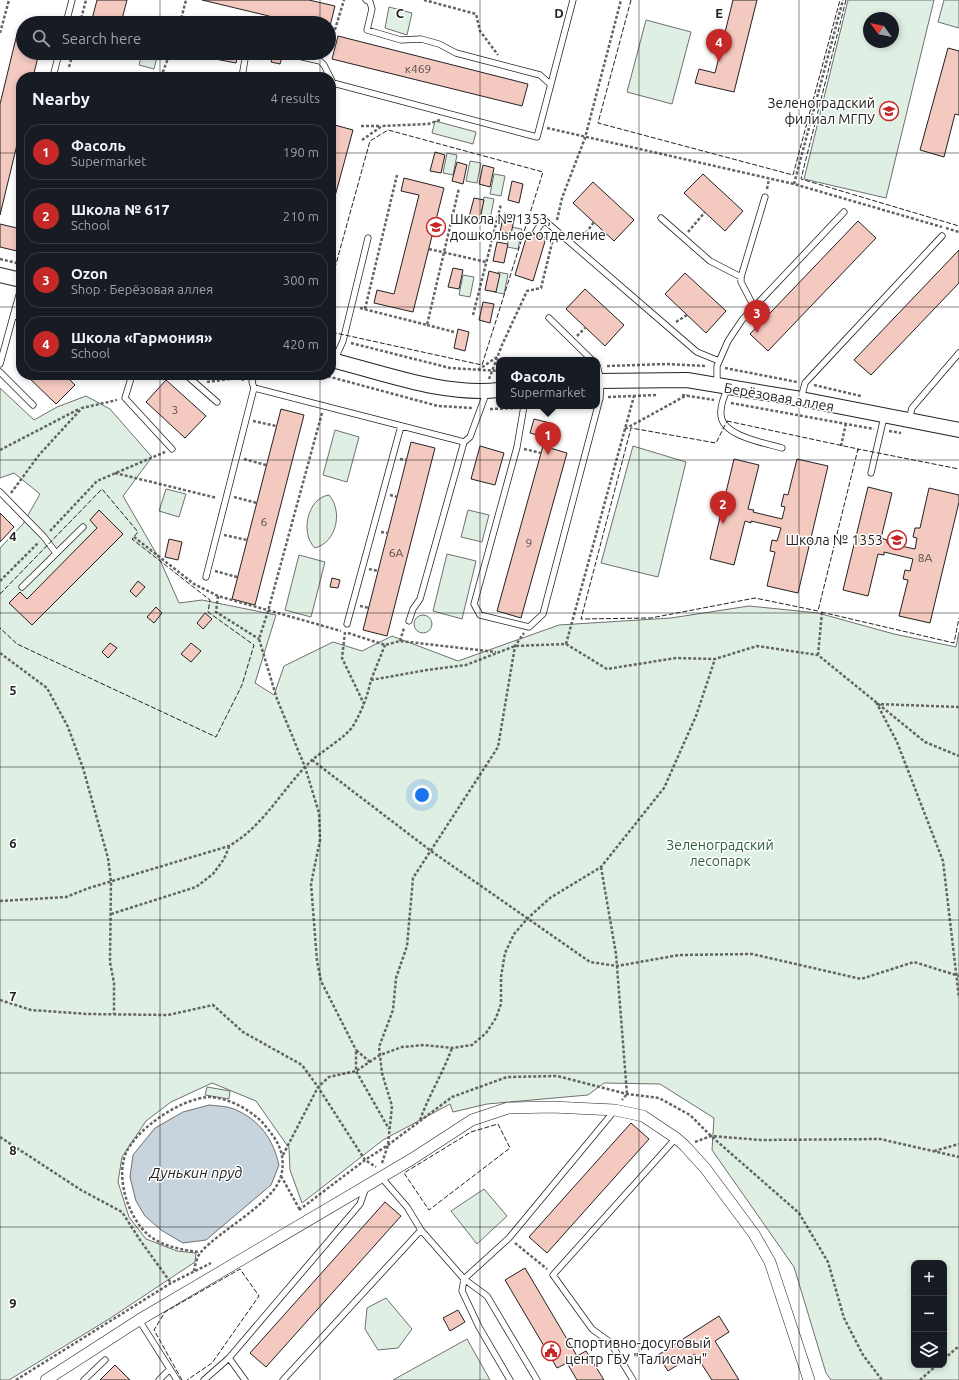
<!DOCTYPE html>
<html lang="en">
<head>
<meta charset="utf-8">
<style>
  body { margin:0; font-family:Ubuntu,sans-serif; background:#242831; color:#f1f3f6 }
  .controls { position:absolute; right:12px; bottom:12px; display:grid; overflow:hidden; border-radius:8px; box-shadow:0 2px 6px #0003 }
  .controls button { width:36px; height:36px; display:grid; place-items:center; padding:0; border:0; border-bottom:1px solid #363941; background:#171b24; color:#f1f3f6; font:20px sans-serif }
  .compass { position:absolute; left:863px; top:12px; width:36px; height:36px; border-radius:50%; background:#171b24; box-shadow:0 2px 6px #0003; rotate:303deg }
  .you { position:absolute; left:422px; top:795px; width:14px; height:14px; margin:-10px; border:3px solid #fff; border-radius:50%; background:#1a73e8; box-shadow:0 0 0 6px #1a73e833 }
  .badge { display:grid; place-items:center; width:26px; height:26px; border-radius:50%; background:#c62828; color:#fff; font-size:13px; font-weight:700 }
  .pin { position:absolute; translate:-50% -33px; filter:drop-shadow(0 1px 2px #0008) }
  .pin::after { content:''; position:absolute; top:21px; width:14px; height:12px; background:inherit; clip-path:polygon(0 0,100% 0,50% 100%) }
  .popup { position:absolute; left:496px; top:357px; width:104px; height:52px; box-sizing:border-box; display:grid; place-content:center; border-radius:8px; background:#171b24; filter:drop-shadow(0 1px 3px #0005); font-size:13px; white-space:nowrap; color:#9ea1a6 }
  .popup b { font-size:15px; color:#f1f3f6 }
  .popup::after { content:''; position:absolute; left:50%; top:100%; margin-left:-8px; border:8px solid transparent; border-top-color:#171b24 }
  .list { margin:0; padding:0; list-style:none }
  h2 { display:flex; justify-content:space-between; align-items:center; height:52px; margin:0; padding:0 16px; font-size:17px }
  h2 small { font-size:13px; font-weight:400; color:#9ea1a6 }
  .list li { display:grid; grid-template-columns:26px 1fr auto; gap:12px; align-items:center; box-sizing:border-box; height:56px; margin:0 8px 8px; padding:0 8px; border:1px solid #363941; border-radius:16px }
  .list b { display:block; font-size:15px; white-space:nowrap }
  .list p { margin:0; font-size:13px; white-space:nowrap; color:#9ea1a6 }
  .list em { font-size:13px; font-style:normal; color:#9ea1a6 }
  .icon { flex:none; width:22px; height:22px; fill:none; stroke:currentColor; stroke-width:2; stroke-linecap:round; stroke-linejoin:round }
  .map { position:relative; flex:none; width:959px; height:1380px; overflow:hidden }
  .search { position:absolute; background:#171b24; box-shadow:0 2px 6px #0003; left:16px; top:16px; width:320px; height:44px; display:flex; align-items:center; gap:10px; box-sizing:border-box; padding:0 14px; border-radius:22px; color:#9ea1a6; font-size:15px }
  .panel { position:absolute; background:#171b24; box-shadow:0 2px 6px #0003; left:16px; top:72px; width:320px; height:308px; border-radius:16px }
  .map>svg:first-child { display:block }
  .green { fill:#e0efe3; stroke:#6f6f6f; fill-rule:evenodd }
  .water { fill:#c7d3dd; stroke:#6f6f6f }
  .building { fill:#f3c9c0; stroke:#222 }
  .lines { fill:none; stroke-linecap:round; stroke-linejoin:round }
  .service-casing { stroke:#222; stroke-width:7 }
  .minor-casing { stroke:#222; stroke-width:12 }
  .tertiary-casing { stroke:#222; stroke-width:16 }
  .path { stroke:#646464; stroke-width:2.5; stroke-dasharray:3 2; stroke-linecap:butt }
  .service { stroke:#fff; stroke-width:5.5 }
  .minor { stroke:#fff; stroke-width:11 }
  .tertiary { stroke:#fff; stroke-width:14 }
  .fence { stroke:#222; stroke-width:1; stroke-dasharray:5 2; stroke-linecap:butt }
  .grid { fill:none; stroke:#222; stroke-width:1; stroke-opacity:0.55 }
  .labels { text-anchor:middle; dominant-baseline:central; stroke-width:3; stroke-linejoin:round; paint-order:stroke }
  .number-label { font-size:12px; fill:#564c4a }
  .poi-label { font-size:14px; fill:#222; stroke:#fff; text-anchor:end }
  .street-label { font-size:14px; fill:#222; stroke:#fff }
  .park-label { font-size:14px; fill:#2f5e38; stroke:#fff }
  .water-label { font-size:15px; font-style:italic; fill:#222; stroke:#fff }
  .grid-label { font-size:13px; text-anchor:middle; font-weight:bold; fill:#222; stroke:#fff; stroke-width:3; stroke-linejoin:round; paint-order:stroke }
</style>
</head>
<body>
<div class="map">
<svg width="959" height="1380" viewBox="0 0 959 1380">
  <rect width="100%" height="100%" fill="#fff"/>
  <path class="green" d="M848,0H934L886,198L804,179ZM869,18H893V42H869Z
    M944,0H959V28L938,22Z
    M389,7L412,13L407,35L385,28Z
    M646,20L691,32L672,104L627,92Z
    M142,53H158L154,69L139,65Z
    M435,121L476,132L473,144L432,133Z
    M447,153L457,155L453,175L443,173Z
    M470,161L481,163L477,183L466,181Z
    M494,174L505,176L501,196L490,194Z
    M484,197L494,199L490,219L480,217Z
    M511,227L522,229L518,249L507,247Z
    M498,272L508,274L504,294L494,292Z
    M463,275L474,277L470,297L459,295Z
    M0,388L34,420L57,407L86,396L110,409L152,457L123,496L160,560L179,603L202,600L276,615L255,683L274,695L284,666L333,642L362,651L392,636L458,661L559,625L671,618L749,606L818,613L894,634L956,647L959,632V1380H831L826,1373L794,1267L712,1150L714,1118L660,1084L604,1083L588,1095L487,1104L453,1112L450,1104L383,1140L302,1203L290,1170L289,1148L256,1101L212,1083L171,1102L146,1121L122,1157L118,1182L129,1217L146,1239L177,1251L196,1253L195,1262L109,1319L9,1380H0V548L23,524L40,494L14,473L0,478ZM914,1263H944V1365H914Z
    M335,430L359,437L347,482L323,475Z
    M633,446L686,462L658,577L601,563Z
    M166,489L186,494L179,517L159,511Z
    M329,495C343,511 337,542 315,548C300,534 307,498 329,495Z
    M468,510L489,515L482,542L461,537Z
    M447,554L476,561L462,619L433,611Z
    M299,555L325,562L311,617L285,610Z
    M414 624a9 9 0 1 1 18 0a9 9 0 1 1-18 0Z
    M207,1087L230,1091L229,1099L205,1095Z
    M484,1189L507,1216L477,1244L451,1211Z
    M386,1298L412,1329L398,1348L378,1350L365,1329L367,1308Z
    M467,1339L490,1380H393Z"/>
  <path class="water" d="M209,1105C217,1106 227,1106 234,1109C260,1120 273,1139 279,1165L271,1185L206,1240L183,1243L161,1230L145,1216L136,1201L130,1177L133,1155L155,1128L183,1112Z"/>
  <path class="building" d="M97,0H127L121,23H91Z
    M202,0H309L335,6L329,30V23H298Z
    M733,0H757L734,92L695,83L699,69L715,73Z
    M17,34L23,35V53H39L33,77H21V128L0,215V104Z
    M338,36L528,84L522,106L332,59Z
    M948,48L959,51V115L955,114L944,157L920,150Z
    M92,53H113L111,58Z
    M211,53H238L236,63L210,58Z
    M273,55L282,57L280,64L271,62Z
    M331,124L353,130L331,211Z
    M435,152L445,155L441,173L430,171Z
    M457,162L467,165L463,184L452,181Z
    M483,165L494,168L490,187L479,184Z
    M703,174L743,211L725,231L684,193Z
    M404,178L444,188L413,312L374,303L377,290L394,294L419,195L401,191Z
    M512,181L523,184L519,203L508,200Z
    M593,182L634,220L614,241L573,203Z
    M474,198L484,200L480,219L469,217Z
    M504,213L515,215L511,234L500,232Z
    M858,221L876,238L768,351L750,334Z
    M0,224L21,229V252L0,247Z
    M528,232L546,238L533,281L515,275Z
    M497,242L508,244L504,263L493,261Z
    M959,250V283L871,375L854,360Z
    M453,268L463,270L459,289L448,287Z
    M489,271L500,274L496,292L485,290Z
    M685,273L726,311L706,333L665,294Z
    M585,289L624,325L605,346L566,309Z
    M483,302L494,304L490,323L479,320Z
    M458,329L469,332L465,351L454,348Z
    M26,375H65L75,385L56,404Z
    M166,380L206,416L185,438L146,402Z
    M281,409L304,415L255,605L232,599Z
    M534,419L550,423V426L554,427L552,436L547,435V438L530,433Z
    M411,442L435,448L387,636L363,630Z
    M480,446L504,453L495,485L471,479Z
    M543,446L567,453L521,618L497,611Z
    M734,459L759,465L748,509L754,510L753,512L782,519L785,507L781,506L784,494L788,495L797,459L828,466L798,593L767,586L775,552L770,551L772,540L777,541L781,528L751,521V523L745,521L734,565L710,559Z
    M868,487L892,493L881,538L887,540V543L915,549L917,538L913,537L915,528H920L929,488L959,495V502L930,623L899,616L908,580L903,579L905,570L910,571L913,559L884,552V555L878,554L868,596L843,590Z
    M99,510L123,534L32,625L9,603L20,592L27,599L97,528L90,520Z
    M0,513L14,527L0,542Z
    M169,539L182,542L178,560L165,557Z
    M332,578L340,580L338,588L330,587Z
    M138,581L145,587L136,597L130,591Z
    M156,607L162,613L154,623L147,617Z
    M205,613L212,619L203,629L197,623Z
    M110,643L117,648L108,658L102,652Z
    M191,643L201,651L191,662L181,654Z
    M631,1123L649,1139L547,1253L529,1237Z
    M385,1202L401,1216L266,1367L250,1353Z
    M525,1268L577,1356L586,1351L604,1380H577L567,1363L557,1368L505,1280Z
    M458,1310L465,1322L450,1331L443,1318Z
    M719,1316L729,1332L715,1341L739,1380H712L695,1354L668,1371L658,1355Z
    M115,1365L130,1380H100Z"/>
  <g class="lines">
    <defs>
      <path id="service" d="M366,0L370,2L372,9L367,30L401,40L421,39L439,44L456,53L540,75L550,84
        M66,23L72,0
        M285,53L320,61L324,65L330,77
        M53,77L59,53
        M242,77L246,53
        M331,79L333,83L537,137L573,0
        M661,218L710,261L741,277
        M536,231L544,220L697,352L719,361
        M21,288L14,313L21,320
        M754,307L741,282V277L765,197
        M549,318L592,360
        M334,361L343,341L368,238
        M0,364L14,313
        M0,372L33,405
        M132,375L125,398L172,449
        M186,375L217,402
        M254,375L252,382L254,388L464,442
        M717,385V366L728,341L742,320L844,212
        M728,388C724,396 720,406 721,415C722,436 765,443 782,448
        M801,399L805,383L942,236
        M524,406L517,447L474,604L480,615L529,627L543,614L600,398L601,381L597,365
        M909,419L912,408L959,353
        M871,473L884,417
        M0,492L44,537L56,553
        M206,577L254,388
        M22,587L83,527
        M409,621L413,609L420,599L464,442L470,437L487,391
        M347,624L401,426
        M381,1177L407,1207L421,1230L464,1279L487,1296L537,1380
        M139,1320L177,1380
        M229,1358L245,1380
        M84,1380L105,1360
        M159,1380L170,1369
        M204,1380L229,1358L360,1204L366,1187
        M283,1380L421,1230
        M510,1380L479,1327L462,1291L464,1279L509,1238L615,1110
        M633,1380L610,1342L592,1329L553,1275L676,1138"/>
      <path id="minor" d="M46,1380L139,1320L412,1159L472,1120L508,1108L552,1107L615,1110L643,1116L676,1138L685,1146L705,1168L754,1234L770,1262L809,1380"/>
      <path id="tertiary" d="M0,275L21,280
        M331,360C385,373 442,396 499,390
        M597,381L687,380L801,399L959,430"/>
    </defs>
    <use href="#service" class="service-casing"/>
    <use href="#minor" class="minor-casing"/>
    <use href="#tertiary" class="tertiary-casing"/>
    <path class="path" d="M424,0L476,14L480,31L498,55
      M135,20L146,23
      M80,23L86,0
      M180,23L186,0
      M0,33L9,0
      M329,49L344,0
      M69,67L73,53
      M94,75L101,77
      M161,77L170,53
      M361,126H380
      M547,128L794,184L942,227
      M362,140L382,126L428,124L440,120
      M794,184L843,0
      M767,189L769,179
      M557,220L562,198L585,138L621,0
      M946,228L959,232
      M688,232L705,212
      M580,241L594,222
      M429,249L486,262
      M0,259L21,264
      M360,308L427,325L459,188
      M365,309L397,175
      M473,315L501,204
      M676,322L687,315
      M427,325L454,332
      M577,336L585,328
      M351,343L450,368L499,371
      M607,366L666,364L706,366
      M725,368L797,382
      M478,370L497,357
      M323,375L438,406L473,408
      M489,379L502,345L527,291L541,288L553,239
      M207,382L237,378L244,380
      M814,385L861,396
      M682,395L714,400
      M608,397L657,395
      M731,403L874,429
      M531,407L541,406
      M490,409L517,408
      M322,413L268,611L259,639L277,699L305,767L319,813L320,840L311,884L317,961L321,981L356,1050
      M253,421L276,426
      M625,429L687,395
      M889,431L901,433
      M841,446L846,423
      M524,449L541,453
      M0,450L79,409
      M244,459L266,465
      M400,459L407,460
      M115,473L217,498
      M11,493L39,455L82,408L117,400
      M390,495L397,497
      M234,497L257,503
      M50,531L97,481L165,452
      M381,532L388,533
      M224,535L247,540
      M134,537L194,584L218,596L341,631
      M369,569L378,571
      M215,571L237,577
      M0,581L39,542
      M218,596L216,612L259,639
      M360,606L369,608
      M345,632L342,658L364,704
      M348,633L385,645L400,641L496,652
      M400,641L404,628
      M566,644L634,396
      M0,653L47,688L68,727L83,768L108,858L111,882L110,962L114,983V1014
      M818,655L822,612
      M371,680L385,645
      M959,707L877,704L897,742L943,861L959,998
      M312,760L431,851L590,962L617,966L679,955L752,954L861,979L914,962L959,976
      M601,867L616,954L627,1094L622,1100
      M0,901L66,897L89,888L229,846C264,826 282,789 311,761C322,751 346,737 353,726C362,711 367,697 371,680L427,670L466,665L515,646L566,644L607,669L676,658L715,659L757,646L818,655L925,742L959,756
      M111,914L196,887L213,874L224,859L229,847
      M0,1000L31,1010L88,1014L168,1015L213,1005L243,1032L302,1065L318,1087L365,1160L376,1167
      M370,1062L356,1050V1071L389,1129
      M420,1120C429,1095 443,1073 452,1048
      M0,1137L81,1190L122,1212L140,1240L171,1283
      M695,1142L711,1136L761,1140L880,1139L959,1157
      M934,1151L959,1144
      M283,1155L318,1087L329,1077L356,1071L380,1055L402,1047L424,1045L452,1048L472,1045L486,1033L496,1018L501,1004V977L505,953L514,934L528,918L550,898L601,867L664,788L696,716L715,659
      M382,1163L388,1145L392,1106L382,1073L379,1047L393,1010L396,978L407,946L413,878L498,747L515,646L524,633
      M281,1176L300,1210
      M299,1210L365,1160L388,1145L452,1097L507,1077L557,1076L627,1094L659,1098L690,1115L711,1136L799,1213L828,1262L844,1318L863,1355L882,1380
      M515,1243L547,1269
      M194,1271C195,1265 197,1256 201,1252C220,1230 274,1203 281,1176C287,1153 276,1138 262,1122C249,1109 227,1097 208,1097C181,1099 137,1128 126,1153C115,1178 129,1221 151,1237C165,1247 183,1250 199,1252
      M944,1359L959,1346
      M16,1380L171,1283L211,1263
      M920,1380L937,1365"/>
    <use href="#service" class="service"/>
    <use href="#minor" class="minor"/>
    <use href="#tertiary" class="tertiary"/>
    <path class="fence" d="M631,0L598,123L793,175L840,0
      M846,0L801,179L959,226
      M331,282L370,141L388,130L543,172L482,365L331,332
      M727,421L858,449L818,611L755,598L651,618L581,619L631,428L716,443Z
      M858,451V449L959,469
      M0,594L102,489L138,532L132,539L210,600L208,612L254,645L242,685L216,737L17,644L0,628
      M821,612L954,643L959,618
      M498,1124L510,1148L429,1210L404,1173L471,1132Z
      M182,1380L154,1330L165,1312L240,1269L259,1296L212,1363L187,1380"/>
  </g>
  <path class="grid" d="M160,0V23M320,0V23M480,0V1380M639,0V1380M799,0V1380M160,53V77M320,53V77M0,153H21M331,153H959M0,307H21M331,307H959M160,375V1380M320,375V1380M0,460H959M0,613H959M0,767H959M0,920H959M0,1073H959M0,1227H959"/>
  <defs>
    <symbol id="university-ring" viewBox="-11 -11 22 22"><circle r="9.5" fill="#fff" stroke="#c62828" stroke-width="1.5"/><path d="M0-5L7-2L0 1L-7-2ZM-4 1L0 2.5L4 1V4Q0 6-4 4Z" fill="#c62828"/></symbol>
    <symbol id="school-ring" viewBox="-11 -11 22 22"><circle r="9.5" fill="#fff" stroke="#c62828" stroke-width="1.5"/><path d="M0-5L7-2L0 1L-7-2ZM-4 1L0 2.5L4 1V4Q0 6-4 4Z" fill="#c62828"/></symbol>
    <symbol id="civic-ring" viewBox="-11 -11 22 22"><circle r="9.5" fill="#fff" stroke="#c62828" stroke-width="1.5"/><path d="M-.6-6.5H3V-4.5H.6V-3L4-1V1h2V6H-6V1h2V-1L-.6-3ZM-1.2 2.5V6h2.4V2.5Z" fill="#c62828"/></symbol>
  </defs>
  <g fill-rule="evenodd">
    <use href="#university-ring" x="878" y="100" width="22" height="22"/>
    <use href="#school-ring" x="425" y="216" width="22" height="22"/>
    <use href="#school-ring" x="886" y="529" width="22" height="22"/>
    <use href="#civic-ring" x="540" y="1340" width="22" height="22"/>
  </g>
  <g class="labels">
    <g class="number-label">
      <text x="418" y="68">к469</text>
      <text x="175" y="409">3</text>
      <text x="264" y="521">6</text>
      <text x="529" y="542">9</text>
      <text x="396" y="552">6А</text>
      <text x="925" y="557">8А</text>
    </g>
    <g class="poi-label">
      <text x="875" y="103">Зеленоградский<tspan x="875" dy="16">филиал МГПУ</tspan></text>
      <text x="450" y="219" text-anchor="start">Школа № 1353,<tspan x="450" dy="16">дошкольное отделение</tspan></text>
      <text x="883" y="540">Школа № 1353</text>
      <text x="565" y="1343" text-anchor="start">Спортивно-досуговый<tspan x="565" dy="16">центр ГБУ "Талисман"</tspan></text>
    </g>
    <g class="street-label">
      <text transform="translate(779 397) rotate(10)">Берёзовая аллея</text>
    </g>
    <g class="park-label">
      <text x="720" y="845">Зеленоградский<tspan x="720" dy="16">лесопарк</tspan></text>
    </g>
    <g class="water-label">
      <text x="196" y="1172">Дунькин пруд</text>
    </g>
  </g>
  <g class="grid-label">
    <text x="400" y="18">C</text>
    <text x="559" y="18">D</text>
    <text x="719" y="18">E</text>
    <text x="13" y="541">4</text>
    <text x="13" y="695">5</text>
    <text x="13" y="848">6</text>
    <text x="13" y="1001">7</text>
    <text x="13" y="1155">8</text>
    <text x="13" y="1308">9</text>
  </g>
</svg>
<div class="controls">
<button>+</button>
<button>−</button>
<button><svg class="icon" aria-label="layers" viewBox="0 0 24 24"><path d="M12 4l9 5-9 5-9-5zM3 14l9 5 9-5"/></svg></button>
</div>
<svg class="compass" viewBox="-18 -18 36 36"><path d="M0-13l5 13h-10z" fill="#e53935"/><path d="M0 13l5-13h-10z" fill="#9ea1a6"/></svg>
<div class="you"></div>
<div class="pin badge" style="left:548px;top:455px">1</div>
<div class="popup"><b>Фасоль</b>Supermarket</div>
<div class="pin badge" style="left:723px;top:524px">2</div>
<div class="pin badge" style="left:757px;top:333px">3</div>
<div class="pin badge" style="left:719px;top:62px">4</div>
<div class="search"><svg class="icon" aria-label="search" viewBox="0 0 24 24"><circle cx="10" cy="10" r="6"/><path d="M15 15l6 6"/></svg>Search here</div>
<section class="panel">
<h2>Nearby<small>4 results</small></h2>
<ul class="list">
<li><span class="badge">1</span><div><b>Фасоль</b><p>Supermarket</p></div><em>190 m</em></li>
<li><span class="badge">2</span><div><b>Школа № 617</b><p>School</p></div><em>210 m</em></li>
<li><span class="badge">3</span><div><b>Ozon</b><p>Shop · Берёзовая аллея</p></div><em>300 m</em></li>
<li><span class="badge">4</span><div><b>Школа «Гармония»</b><p>School</p></div><em>420 m</em></li>
</ul>
</section>
</div>
</body>
</html>
